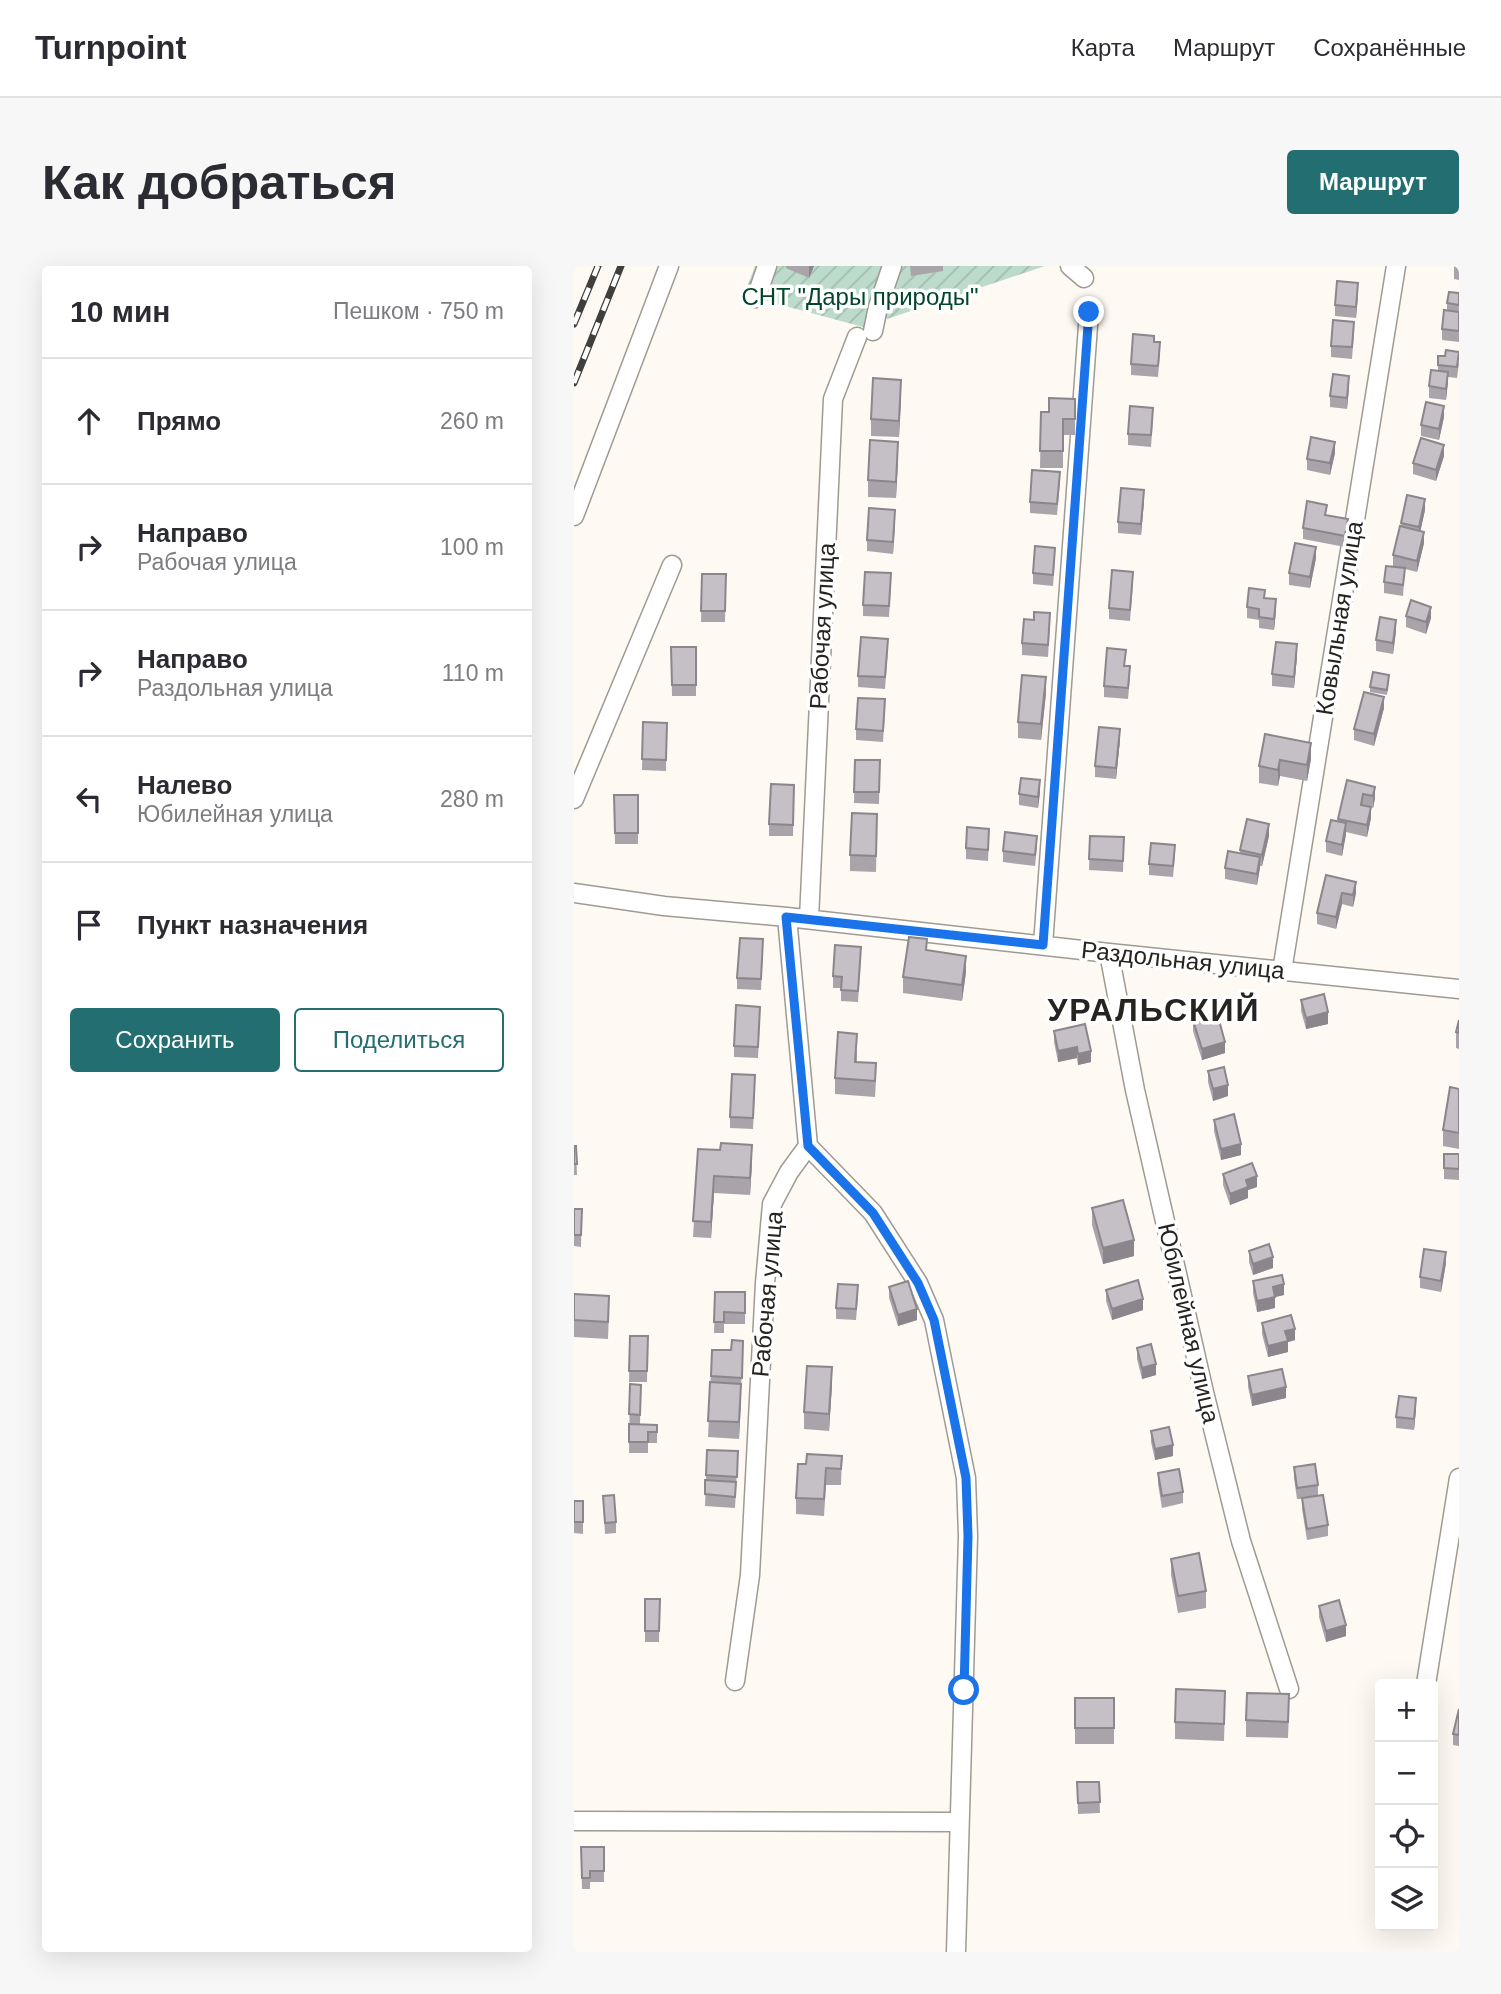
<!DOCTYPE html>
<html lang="ru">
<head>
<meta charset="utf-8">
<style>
  body { margin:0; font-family:Arial,sans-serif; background:#f7f7f7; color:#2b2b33 }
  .controls { position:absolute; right:21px; bottom:21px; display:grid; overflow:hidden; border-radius:7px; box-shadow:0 7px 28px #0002 }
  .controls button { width:63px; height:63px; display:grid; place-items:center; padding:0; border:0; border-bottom:2px solid #e1e1e2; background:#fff; color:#2b2b33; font:35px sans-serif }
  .stop { position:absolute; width:21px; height:21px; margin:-16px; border:5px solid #1a73e8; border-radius:50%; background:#fff }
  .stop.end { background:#1a73e8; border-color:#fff; box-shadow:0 2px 7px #0008 }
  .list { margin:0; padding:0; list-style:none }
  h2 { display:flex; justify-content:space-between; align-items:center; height:91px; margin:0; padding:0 28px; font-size:30px }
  h2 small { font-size:23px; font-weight:400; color:#7c7c81 }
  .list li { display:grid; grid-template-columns:46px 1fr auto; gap:21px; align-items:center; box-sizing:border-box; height:126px; padding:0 28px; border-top:2px solid #e1e1e2 }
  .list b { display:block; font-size:26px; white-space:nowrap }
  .list p { margin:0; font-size:23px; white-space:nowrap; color:#7c7c81 }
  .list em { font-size:23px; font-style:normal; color:#7c7c81 }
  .actions { display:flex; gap:14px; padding:21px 28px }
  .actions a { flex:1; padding:16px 0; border:2px solid #226e70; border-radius:7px; text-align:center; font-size:24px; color:#226e70 }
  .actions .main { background:#226e70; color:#fff }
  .icon { flex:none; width:38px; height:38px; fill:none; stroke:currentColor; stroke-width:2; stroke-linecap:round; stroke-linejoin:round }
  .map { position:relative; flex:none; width:885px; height:1686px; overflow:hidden; border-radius:7px }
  header { display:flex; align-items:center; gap:42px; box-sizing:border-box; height:98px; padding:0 35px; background:#fff; border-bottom:2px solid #e1e1e2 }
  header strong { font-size:33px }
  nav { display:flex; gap:38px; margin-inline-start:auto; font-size:24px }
  .intro { display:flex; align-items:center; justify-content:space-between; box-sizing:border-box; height:168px; padding:0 42px }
  h1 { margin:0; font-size:49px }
  .button { padding:18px 32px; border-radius:7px; background:#226e70; color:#fff; font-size:24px; font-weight:700 }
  main { display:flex; gap:42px; padding:0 42px }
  aside { flex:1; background:#fff; border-radius:7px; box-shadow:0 7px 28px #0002 }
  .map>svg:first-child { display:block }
  .garden { fill:url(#garden-furrows) }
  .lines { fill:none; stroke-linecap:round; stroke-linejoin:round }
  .minor-casing { stroke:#9f9a92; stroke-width:21 }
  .minor { stroke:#fff; stroke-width:18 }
  .rail-casing { stroke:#413f3b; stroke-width:7 }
  .rail { stroke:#fff; stroke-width:4.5; stroke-dasharray:13; stroke-linecap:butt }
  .wall { fill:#a9a4aa }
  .shaded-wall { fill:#8a868b }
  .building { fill:#c5bfc6; stroke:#8a868b; stroke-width:2 }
  .route { stroke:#1a73e8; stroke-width:9 }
  .labels { text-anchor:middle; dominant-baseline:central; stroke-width:7; stroke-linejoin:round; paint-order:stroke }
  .park-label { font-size:24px; fill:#02462c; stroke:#fff }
  .street-label { font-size:24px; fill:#262421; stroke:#fff }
  .district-label { font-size:32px; font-weight:bold; letter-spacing:2px; fill:#262421; stroke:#fff }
</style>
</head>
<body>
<header>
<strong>Turnpoint</strong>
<nav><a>Карта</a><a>Маршрут</a><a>Сохранённые</a></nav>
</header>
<div class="intro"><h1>Как добраться</h1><a class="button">Маршрут</a></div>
<main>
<aside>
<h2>10 мин<small>Пешком · 750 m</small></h2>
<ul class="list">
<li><svg class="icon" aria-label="ahead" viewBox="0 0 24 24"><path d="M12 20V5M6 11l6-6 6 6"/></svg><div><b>Прямо</b></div><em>260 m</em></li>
<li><svg class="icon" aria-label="right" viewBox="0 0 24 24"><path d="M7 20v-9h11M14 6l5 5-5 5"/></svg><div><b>Направо</b><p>Рабочая улица</p></div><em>100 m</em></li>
<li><svg class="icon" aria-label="right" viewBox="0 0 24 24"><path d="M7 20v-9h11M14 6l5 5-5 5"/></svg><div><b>Направо</b><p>Раздольная улица</p></div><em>110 m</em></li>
<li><svg class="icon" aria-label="left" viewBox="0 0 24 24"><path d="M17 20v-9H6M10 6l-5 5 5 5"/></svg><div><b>Налево</b><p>Юбилейная улица</p></div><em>280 m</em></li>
<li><svg class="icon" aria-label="arrive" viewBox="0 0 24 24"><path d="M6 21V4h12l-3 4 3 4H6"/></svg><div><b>Пункт назначения</b></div></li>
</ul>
<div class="actions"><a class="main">Сохранить</a><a>Поделиться</a></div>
</aside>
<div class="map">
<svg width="885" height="1686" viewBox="0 0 885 1686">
  <defs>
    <pattern id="garden-furrows" width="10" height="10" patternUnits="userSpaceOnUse" patternTransform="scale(1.75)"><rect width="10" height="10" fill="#bddbca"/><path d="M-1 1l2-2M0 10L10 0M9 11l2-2" fill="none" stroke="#a2bcad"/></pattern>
  </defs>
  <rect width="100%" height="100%" fill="#fefaf3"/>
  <path class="garden" d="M181,0H471L289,61L170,29Z"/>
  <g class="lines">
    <defs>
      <path id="minor" d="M496,0L510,12
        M182,32L193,0
        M299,65L304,41L318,0
        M0,250L95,0
        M0,533L98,299
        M0,627L90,640L213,651L535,687L885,723
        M235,653L259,133L283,71
        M469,679L515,46
        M535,687L561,824L630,1126L667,1275L715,1423
        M708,705L822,0
        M234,880L299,947L344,1017L360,1054L392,1212L394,1270L382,1686
        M161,1415L176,1309L191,1017L198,938L215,906L234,880L213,651
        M852,1418L885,1212
        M0,1555L385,1556"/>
    </defs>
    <use href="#minor" class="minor-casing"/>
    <use href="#minor" class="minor"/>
    <defs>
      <path id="rail" d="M0,58L24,0
        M0,117L47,0"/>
    </defs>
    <use href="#rail" class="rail-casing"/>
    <use href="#rail" class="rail"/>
  </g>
  <path class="wall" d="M212,0H240L235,12L212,2Z
    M336,0H369V5L337,10Z
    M880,0H885V14L880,13Z
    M885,27V76L868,74V63L873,45V37Z
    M784,28L782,52L761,50V39Z
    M780,67L778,93L757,91V80Z
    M580,76L586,88L584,111L557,109V98Z
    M864,90L885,97L883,112L874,111L872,134L855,132V120L864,105Z
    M775,121L773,143L756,141V130Z
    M327,130L325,171L297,170V153Z
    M501,133V169H489V202H466L467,146H475Z
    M870,151L865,174L847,170V159Z
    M579,153L577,181L554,179V168Z
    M761,187L756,209L733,204V193Z
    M870,190L862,215L839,208V197Z
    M324,192L322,232L294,231V214Z
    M486,217L483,249L456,247V236Z
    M570,235L567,269L544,267V256Z
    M851,244L846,265L850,277L843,306L831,303L829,330L810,327V316L819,300V289L827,257Z
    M753,249L774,264L771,281L729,273V262Z
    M321,255L319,288L293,285V274Z
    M742,292L736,322L715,319V307Z
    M481,293L479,320L459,318V307Z
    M128,308H152L151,356H127Z
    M559,317L556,355L535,353V342Z
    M317,318L315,351L289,350V339Z
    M691,332L702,345L700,364L685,362V354L673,352V341Z
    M832,350L857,352L852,368L832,361Z
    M476,358L474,391L448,389V377Z
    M822,365L819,388L802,385V374Z
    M97,381H122V430H98Z
    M314,384L311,423L284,421V410Z
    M723,390L720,422L698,420V408Z
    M551,400L556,411L554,433L530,431V420Z
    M815,414L813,429L796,426V421Z
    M472,427L467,474L444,472V456Z
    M810,442L800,480L780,474V463Z
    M311,444L309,476L282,474V463Z
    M69,456L93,457L92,505L68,504Z
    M691,468L737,493L733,515L706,510L704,520L685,517V500Z
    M546,474L542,513L521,511V500Z
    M281,494H306L305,538L280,537Z
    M773,514L801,532L799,542L797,541V552L793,571L772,566L768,590L752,586V575L764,555Z
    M220,519L219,570H195V558Z
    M466,526L464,542L445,539V528Z
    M40,529H64V578H41Z
    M303,564L302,606L276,605V589Z
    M516,570L550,571L549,606L515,604Z
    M695,570L688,600H686L683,619L651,613V602L666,587V584Z
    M415,574L414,595L392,593V582Z
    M463,581L461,600L429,596V585Z
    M601,590L599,611L575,609V598Z
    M782,616V627L779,641L768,638L762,663L743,658V647Z
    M189,684L187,724L163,723V712Z
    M353,685L392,706L388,735L329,727V711Z
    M287,692L284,736L267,735V722H259V710Z
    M727,734L754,758L732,763L727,745Z
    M186,752L184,792L160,791V780Z
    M619,754L651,787L628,794L619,765Z
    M885,754V783L882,782V766Z
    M511,758L517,796L504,799L503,792L484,796L480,776V765Z
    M283,784V796L302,814L301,831L261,828V812Z
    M634,805L654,830L639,835L634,816Z
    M181,820L179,863L156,862V851Z
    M885,823V883L869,880V864Z
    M640,854L667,889L647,894L640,865Z
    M0,880H2L3,909H0Z
    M124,883L178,896L176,929L140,927L137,972L119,971Z
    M870,888H885V914L870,913Z
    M649,908L683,921L674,924V932L656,939L649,919Z
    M518,942L560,990L529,998L518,959Z
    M0,943H8L7,981L0,980Z
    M675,985L699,1002L679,1009L675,996Z
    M872,997L867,1026L846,1022V1011Z
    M679,1015L710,1029L701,1031V1042L683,1046L679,1027Z
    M315,1021L343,1054L324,1060L315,1032Z
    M532,1024L569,1044L538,1054L532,1035Z
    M141,1026H171V1058H150V1067H140Z
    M0,1028L35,1046L34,1073L0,1071Z
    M284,1031L282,1054L262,1053V1042Z
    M688,1057L721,1074L714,1076V1086L694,1091L688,1068Z
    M56,1070H74L73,1116H55Z
    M169,1075L165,1173L134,1171L138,1084H157Z
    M563,1082L582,1109L568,1113L563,1093Z
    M674,1110L712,1132L678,1140L674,1121Z
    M56,1118L67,1119L66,1158L83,1159V1177H74V1187H55Z
    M258,1118L255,1165L230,1163V1146Z
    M842,1143L840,1164L822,1162V1151Z
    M577,1165L599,1190L581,1194L577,1176Z
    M133,1184L164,1185L161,1242L131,1240Z
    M268,1190L267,1219H252L250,1250L222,1248V1232L232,1198Z
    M720,1201L744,1219V1229L754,1259V1270L733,1274L728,1243V1233H723L720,1212Z
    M584,1207L609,1226V1237L588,1242L584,1218Z
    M29,1230L42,1256V1267L31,1268Z
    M0,1235H9V1268L0,1267Z
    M597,1293L632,1325V1342L604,1347L597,1309Z
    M71,1333H86L85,1376H71Z
    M745,1340L772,1370L752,1376L745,1351Z
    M501,1432H540V1478H501Z
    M651,1441L650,1475L601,1473V1456Z
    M885,1443V1480L879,1479V1468Z
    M715,1445L714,1472L672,1471V1454Z
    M503,1516H525L526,1547L504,1548Z
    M7,1581H30V1616H16V1623H8Z"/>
  <path class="shaded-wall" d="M235,0H240L235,12Z
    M784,17V28L782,52V41Z
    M874,106V117L872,134V123Z
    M775,110V121L773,143V132Z
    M327,114V130L325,171V155Z
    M870,140V151L865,174V163Z
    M324,176V192L322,232V216Z
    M761,176V187L756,209V197Z
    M870,179V190L862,215V204Z
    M570,224V235L567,269V258Z
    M851,233V244L845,272V261Z
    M321,244V255L319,288V276Z
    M774,253V264L771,281V270Z
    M850,266V277L843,306V295Z
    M742,281V292L736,322V311Z
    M702,333V345L700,364V353Z
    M857,341V352L852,368V356Z
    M822,354V365L819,388V377Z
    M723,378V390L720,422V411Z
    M472,411V427L467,474V458Z
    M810,431V442L800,480V468Z
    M546,463V474L542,513V502Z
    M737,477V493L733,515V499Z
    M706,494V510L704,520V504Z
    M466,514V526L464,542V531Z
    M801,521V532L799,542V530Z
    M797,541V552L793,571V559Z
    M772,557V569L768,590V579Z
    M695,558V570L688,600V589Z
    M686,591V602L683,619V608Z
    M782,616V627L779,641V629Z
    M768,627V638L762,663V651Z
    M392,690V706L388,735V719Z
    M754,746V758L732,763V752Z
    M651,776V787L628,794V783Z
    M503,781V792L484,796V785Z
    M517,785V796L504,799V788Z
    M654,819V830L639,835V823Z
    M667,878V889L647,894V883Z
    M178,879V896L176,929V912Z
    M140,910V927L137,972V956Z
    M683,910V921L674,924V932L656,939V928L672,914Z
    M560,974V990L529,998V982Z
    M872,986V997L867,1026V1015Z
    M699,991V1002L679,1009V998Z
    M710,1018V1029L701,1031V1042L683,1046V1035L699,1021Z
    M569,1033V1044L538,1054V1043Z
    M343,1043V1054L324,1060V1049Z
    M721,1063V1074L714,1076V1086L694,1091V1080L711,1065Z
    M582,1098V1109L568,1113V1102Z
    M258,1101V1118L255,1165V1148Z
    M167,1118V1135L165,1173V1156Z
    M712,1121V1132L678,1140V1129Z
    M842,1132V1143L840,1164V1153Z
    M599,1179V1190L581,1194V1183Z
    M772,1359V1370L752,1376V1365Z"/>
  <path class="building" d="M763,15L784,17L782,41L761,39Z
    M875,26L885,27V39L873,37Z
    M870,44L885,46V65L868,63Z
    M759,54L780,56L778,81L757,80Z
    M559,68L580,70V76H586L584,100L557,98Z
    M872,84L885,86L883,101L864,99V90H871Z
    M857,104L874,106L872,123L855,120Z
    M759,108L775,110L773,132L756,130Z
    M299,112L327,114L325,155L297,153Z
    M475,132L501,133V153H489V185H466L467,146H475Z
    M852,136L870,140L865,163L847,159Z
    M556,140L579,142L577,169L554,168Z
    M737,171L761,176L756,197L733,193Z
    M847,172L870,179L862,204L839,197Z
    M296,174L324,176L322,216L294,214Z
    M458,204L486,206L483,238L456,236Z
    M547,222L570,224L567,258L544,256Z
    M833,229L851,233L845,261L827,257Z
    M733,235L753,239L751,249L774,253L771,270L729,262Z
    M295,242L321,244L319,276L293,274Z
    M826,260L850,266L843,295L819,289Z
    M721,277L742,281L736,311L715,307Z
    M461,280L481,282L479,309L459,307Z
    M812,300L831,302L829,319L810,316Z
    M538,304L559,306L556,344L535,342Z
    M291,306L317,307L315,340L289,339Z
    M128,308H152L151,345H127Z
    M675,322L691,324L690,332L702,333L700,353L685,351V343L673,341Z
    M837,334L857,341L852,356L832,350Z
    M460,346L476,347L474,379L448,377L450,353L460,354Z
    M806,351L822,354L819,377L802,374Z
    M287,371L314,373L311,411L284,410Z
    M702,376L723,378L720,411L698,408Z
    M97,381H122V419H98Z
    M533,382L552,384L550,400H556L554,422L530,420Z
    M799,406L815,409L813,424L796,421Z
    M448,409L472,411L467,458L444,456Z
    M790,426L810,431L800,468L780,463Z
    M284,432L311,433L309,465L282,463Z
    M69,456L93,457L92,494L68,493Z
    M525,461L546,463L542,502L521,500Z
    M691,468L737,477L733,499L706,494L704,504L685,500Z
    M281,494H306L305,526H280Z
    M447,512L466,514L464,531L445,528Z
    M773,514L801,521L799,530L789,528L787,539L797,541L793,559L764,553Z
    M197,518L220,519L219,559L195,558Z
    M40,529H64V567H41Z
    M278,547L303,548L302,590L276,589Z
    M673,553L695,558L688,589L666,584Z
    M757,554L772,557L768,579L752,575Z
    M393,561L415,563L414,584L392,582Z
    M431,566L463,570L461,589L429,585Z
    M516,570L550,571L549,595L515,593Z
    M577,577L601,579L599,600L575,598Z
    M654,585L686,591L683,608L651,602Z
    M752,609L782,616L779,629L768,627L762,651L743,647Z
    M335,671L353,673L352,684L392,690L388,719L329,711Z
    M166,672L189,673L187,713L163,712Z
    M261,679L287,681L284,725L267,724L268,711L259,710Z
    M750,728L754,746L732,752L727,734Z
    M162,739L186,741L184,781L160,780Z
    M643,747L651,776L628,783L619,754Z
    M885,754V767L882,766Z
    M511,758L517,785L504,788L503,781L484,785L480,765Z
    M264,766L283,768L281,796L302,797L301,815L261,812Z
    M650,801L654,819L639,823L634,805Z
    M158,808L181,809L179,852L156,851Z
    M876,821L885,823V867L869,864Z
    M660,848L667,878L647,883L640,854Z
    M147,877L178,879L176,912L140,910L137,956L119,955L124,883L146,884Z
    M0,880H2L3,898H0Z
    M870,888H885V903L870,902Z
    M678,897L683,910L672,914L674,921L656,928L649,908Z
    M549,934L560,974L529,982L518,942Z
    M0,943H8L7,969H0Z
    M695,978L699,991L679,998L675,985Z
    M850,983L872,986L867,1015L846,1011Z
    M708,1009L710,1018L699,1021L701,1031L683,1035L679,1015Z
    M564,1014L569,1033L538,1043L532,1024Z
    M334,1015L343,1043L324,1049L315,1021Z
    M264,1018L284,1019L282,1043L262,1042Z
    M141,1026H171V1047L150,1046V1056H140Z
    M0,1028L35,1030L34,1056L0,1054Z
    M717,1049L721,1063L711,1065L714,1075L694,1080L688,1057Z
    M56,1070H74L73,1105H55Z
    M158,1074L169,1075L168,1112L137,1110L138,1084H157Z
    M577,1078L582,1098L568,1102L563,1082Z
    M233,1100L258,1101L255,1148L230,1146Z
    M708,1103L712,1121L678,1129L674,1110Z
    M136,1116L167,1118L165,1156L134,1155Z
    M56,1118L67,1119L66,1149L55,1148Z
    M825,1130L842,1132L840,1153L822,1151Z
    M55,1158L83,1159V1166H74V1176H55Z
    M595,1161L599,1179L581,1183L577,1165Z
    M133,1184L164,1185L163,1211L132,1209Z
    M233,1188L268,1190L267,1203L252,1202L250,1233L222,1232L224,1198H232Z
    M741,1198L744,1219L723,1222L720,1201Z
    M605,1203L609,1226L588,1230L584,1207Z
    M131,1214L162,1216L161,1231L131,1228Z
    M40,1229L42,1256L31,1257L29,1230Z
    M749,1229L754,1259L733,1263L728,1232Z
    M0,1235H9V1256H0Z
    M625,1287L632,1325L604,1330L597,1293Z
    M71,1333H86L85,1365H71Z
    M765,1334L772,1359L752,1365L745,1340Z
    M602,1423L651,1425L650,1458L601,1456Z
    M673,1427L715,1428L714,1456L672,1454Z
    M501,1432H540V1462H501Z
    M885,1443V1469L879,1468Z
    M503,1516H525L526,1536L504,1537Z
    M7,1581H30V1605H16V1612H8Z"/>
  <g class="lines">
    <path class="route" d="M390,1424L394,1270L392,1212L360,1054L344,1017L299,947L234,880L212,651L469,679L515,46"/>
  </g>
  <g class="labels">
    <g class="park-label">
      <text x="286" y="30">СНТ "Дары природы"</text>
    </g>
    <g class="street-label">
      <text transform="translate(765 352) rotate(-81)">Ковыльная улица</text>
      <text transform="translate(248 360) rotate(-87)">Рабочая улица</text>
      <text transform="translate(609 694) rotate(6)">Раздольная улица</text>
      <text transform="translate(193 1028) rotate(-85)">Рабочая улица</text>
      <text transform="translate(615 1057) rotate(77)">Юбилейная улица</text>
    </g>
    <g class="district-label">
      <text x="580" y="744">УРАЛЬСКИЙ</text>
    </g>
  </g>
</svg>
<div class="controls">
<button>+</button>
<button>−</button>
<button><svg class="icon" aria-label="locate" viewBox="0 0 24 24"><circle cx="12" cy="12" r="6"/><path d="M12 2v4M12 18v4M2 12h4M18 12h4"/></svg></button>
<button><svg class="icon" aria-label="layers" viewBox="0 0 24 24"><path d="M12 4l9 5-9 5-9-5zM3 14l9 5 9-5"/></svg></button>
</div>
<div class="stop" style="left:390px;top:1424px"></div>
<div class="stop end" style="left:515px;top:46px"></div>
</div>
</main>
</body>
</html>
